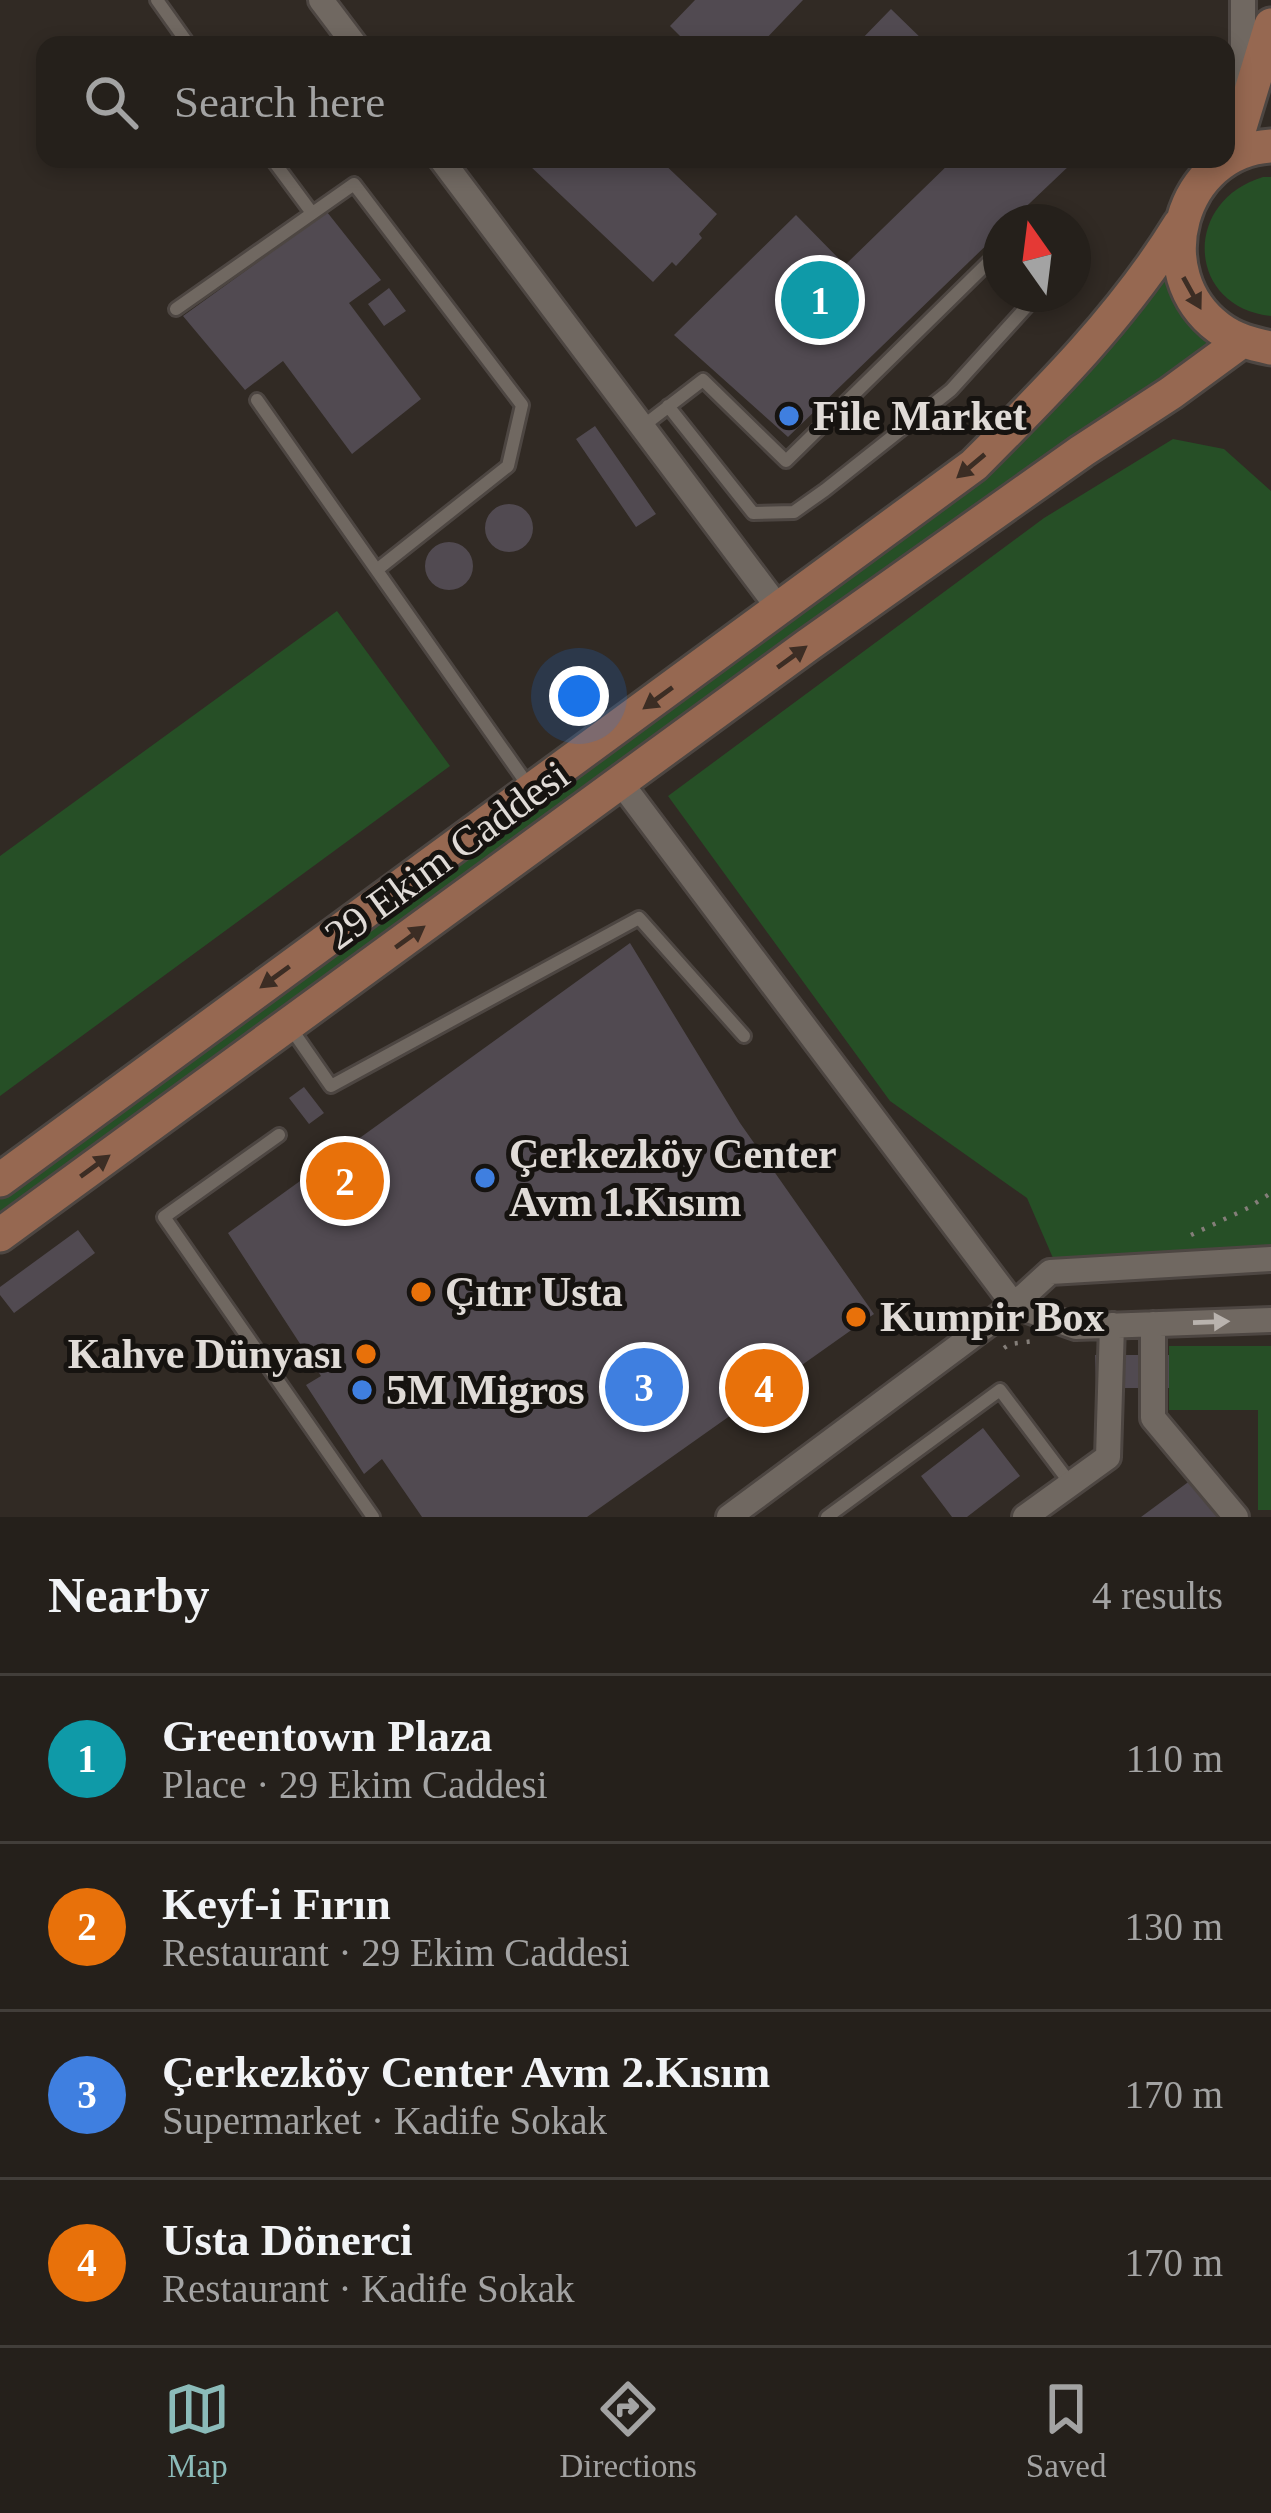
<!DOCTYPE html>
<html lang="en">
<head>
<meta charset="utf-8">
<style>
  body { margin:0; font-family:Georgia,serif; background:#312d28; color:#f1f3f6 }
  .compass { position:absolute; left:983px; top:204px; width:108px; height:108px; border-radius:50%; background:#25201b; box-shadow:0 6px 18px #0003; rotate:346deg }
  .you { position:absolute; left:579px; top:696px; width:42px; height:42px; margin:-30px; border:9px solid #fff; border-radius:50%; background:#1a73e8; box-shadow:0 0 0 18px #1a73e833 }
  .badge { display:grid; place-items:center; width:78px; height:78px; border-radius:50%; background:#8bbbb9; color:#fff; font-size:39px; font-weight:700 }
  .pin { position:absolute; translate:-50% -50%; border:6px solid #fff; box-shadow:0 3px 12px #0006 }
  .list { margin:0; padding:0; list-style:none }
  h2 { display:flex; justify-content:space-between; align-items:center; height:156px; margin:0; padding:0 48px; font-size:51px }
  h2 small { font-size:39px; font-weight:400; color:#a3a3a3 }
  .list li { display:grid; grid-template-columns:78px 1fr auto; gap:36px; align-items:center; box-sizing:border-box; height:168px; padding:0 48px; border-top:3px solid #423e3a }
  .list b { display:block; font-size:45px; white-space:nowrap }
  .list p { margin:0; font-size:39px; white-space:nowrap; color:#a3a3a3 }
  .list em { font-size:39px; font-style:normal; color:#a3a3a3 }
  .icon { flex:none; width:66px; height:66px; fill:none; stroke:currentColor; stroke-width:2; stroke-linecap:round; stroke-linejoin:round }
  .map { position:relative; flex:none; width:1271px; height:1517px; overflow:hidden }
  .search { position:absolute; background:#25201b; box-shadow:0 6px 18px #0003; left:36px; right:36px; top:36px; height:132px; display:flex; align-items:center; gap:30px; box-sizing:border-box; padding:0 42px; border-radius:24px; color:#a3a3a3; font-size:45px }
  .sheet { height:828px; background:#25201b }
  nav { display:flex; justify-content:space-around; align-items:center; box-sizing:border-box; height:168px; border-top:3px solid #423e3a; background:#25201b; font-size:33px; color:#a3a3a3 }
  nav a { display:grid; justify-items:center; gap:6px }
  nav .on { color:#8bbbb9 }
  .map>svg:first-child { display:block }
  .green { fill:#264f26 }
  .building { fill:#514a51 }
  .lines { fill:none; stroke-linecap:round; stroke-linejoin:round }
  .lane-casing { stroke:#4d4642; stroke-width:18 }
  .street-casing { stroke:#4d4642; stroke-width:30 }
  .secondary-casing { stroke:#4d4642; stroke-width:39 }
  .path { stroke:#847e79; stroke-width:4.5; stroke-dasharray:3 9; stroke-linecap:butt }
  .lane { stroke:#706861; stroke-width:12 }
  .street { stroke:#706861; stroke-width:24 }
  .secondary { stroke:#966851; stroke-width:33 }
  .oneway { fill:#3c2d24 }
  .oneway2 { fill:#b9b3ae }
  .shop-dot { fill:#3f7fe0; stroke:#161310; stroke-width:4.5 }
  .food-dot { fill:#e8710a; stroke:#161310; stroke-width:4.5 }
  .labels { text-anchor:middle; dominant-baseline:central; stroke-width:10; stroke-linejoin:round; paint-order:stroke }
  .poi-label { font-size:42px; font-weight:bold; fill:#e0dbd7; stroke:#161310; text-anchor:start }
  .street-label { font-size:42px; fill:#e0dbd7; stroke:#161310 }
</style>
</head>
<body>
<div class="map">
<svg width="1271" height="1517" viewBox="0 0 1271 1517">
  <rect width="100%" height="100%" fill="#312a24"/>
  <path class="green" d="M1263,177H1271V316C1186,307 1182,201 1263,177Z
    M1170,263L1225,342L0,1228V1187L981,472Z
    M1173,439L1224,449L1271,491V1250L1056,1265L1027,1198L890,1101L668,796L1044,518Z
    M337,611L450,766L0,1096V856Z
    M1169,1346H1271V1510H1258V1410H1169Z"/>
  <path class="building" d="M695,0H803L760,45H689L670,26Z
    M891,9L928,45H856Z
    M535,159H659L717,214L699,234L702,238L676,266L672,262L653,282L529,165Z
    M954,159H1066L1071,164L1010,222H1001V231L788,437L674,335L796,215L845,265Z
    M327,212L381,280L349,303L421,399L352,454L283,361L245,390L183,316Z
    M389,288L406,311L384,326L368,304Z
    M595,426L656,514L636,527L576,439Z
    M485 528a24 24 0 1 1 48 0a24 24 0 1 1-48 0Z
    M425 566a24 24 0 1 1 48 0a24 24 0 1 1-48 0Z
    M630,943L740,1123L874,1314L587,1517H422L382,1459L364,1474L306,1385L321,1376L228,1233Z
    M304,1087L324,1113L309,1124L289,1098Z
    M78,1230L95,1253L14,1313L0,1295V1287Z
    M1095,1355H1169V1388H1096Z
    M983,1428L1020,1476L967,1517H952L921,1476Z
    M1191,1480L1218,1517H1141Z"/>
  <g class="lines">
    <defs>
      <path id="lane" d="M157,0L189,45
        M272,159L312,213
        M176,309L354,184L522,405L508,466L378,569
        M257,400L530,788
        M668,406L753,513L794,512L825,490L951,390L1038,294
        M643,426L703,380L786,461L1001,250
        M290,1027L331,1086L639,918L744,1036
        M279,1135L164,1217L373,1517
        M827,1517L1000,1390L1070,1483"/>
      <path id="street" d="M321,0L355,45
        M1243,0V94
        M441,159L780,610
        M621,783L1014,1305L1076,1327L1271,1320
        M1153,1324V1418L1236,1517
        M729,1517L1014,1305L1050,1272L1271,1259
        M1025,1517L1108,1457L1112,1325"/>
      <path id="secondary" d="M1271,146C1180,151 1146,274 1219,328C1235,340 1252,344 1271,348
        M1231,157L1271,25
        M0,1180L974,465C1049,390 1124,315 1180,224
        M0,1235L808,645L1082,451L1171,393L1242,341"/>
    </defs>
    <use href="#lane" class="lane-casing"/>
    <use href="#street" class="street-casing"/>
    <use href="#secondary" class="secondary-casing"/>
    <path class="path" d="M1191,1235L1248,1208L1271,1193
      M1004,1348L1010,1344L1034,1341"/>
    <use href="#lane" class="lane"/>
    <use href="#street" class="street"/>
    <use href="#secondary" class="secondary"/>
  </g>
  <defs><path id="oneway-solid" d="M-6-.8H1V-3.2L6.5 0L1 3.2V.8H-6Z" transform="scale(3)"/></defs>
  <g class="oneway">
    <use href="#oneway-solid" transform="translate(1192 293) rotate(61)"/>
    <use href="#oneway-solid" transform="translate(971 466) rotate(140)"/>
    <use href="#oneway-solid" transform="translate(792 657) rotate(-36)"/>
    <use href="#oneway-solid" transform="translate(658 698) rotate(144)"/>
    <use href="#oneway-solid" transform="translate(410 937) rotate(-36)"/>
    <use href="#oneway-solid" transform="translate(275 977) rotate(144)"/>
    <use href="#oneway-solid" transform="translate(95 1166) rotate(-36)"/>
  </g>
  <use class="oneway2" href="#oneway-solid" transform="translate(1211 1322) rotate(-2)"/>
  <g class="shop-dot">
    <circle cx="789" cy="416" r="12"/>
    <circle cx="485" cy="1178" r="12"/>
    <circle cx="362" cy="1390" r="12"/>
  </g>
  <g class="food-dot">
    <circle cx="421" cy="1292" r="12"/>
    <circle cx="856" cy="1317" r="12"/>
    <circle cx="366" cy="1354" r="12"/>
  </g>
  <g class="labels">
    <g class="poi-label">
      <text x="813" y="416">File Market</text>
      <text x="509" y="1154">Çerkezköy Center<tspan x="509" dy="48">Avm 1.Kısım</tspan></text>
      <text x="445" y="1292">Çıtır Usta</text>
      <text x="880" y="1317">Kumpir Box</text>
      <text x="342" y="1354" text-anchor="end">Kahve Dünyası</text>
      <text x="386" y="1390">5M Migros</text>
    </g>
    <g class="street-label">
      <text transform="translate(447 855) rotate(-36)">29 Ekim Caddesi</text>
    </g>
  </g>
</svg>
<svg class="compass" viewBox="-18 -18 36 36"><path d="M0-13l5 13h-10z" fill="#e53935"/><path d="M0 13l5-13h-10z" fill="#a3a3a3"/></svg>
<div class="you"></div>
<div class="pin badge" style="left:820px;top:300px;background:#0f9aa8">1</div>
<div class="pin badge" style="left:345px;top:1181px;background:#e8710a">2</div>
<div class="pin badge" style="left:644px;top:1387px;background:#3f7fe0">3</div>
<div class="pin badge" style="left:764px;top:1388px;background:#e8710a">4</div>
<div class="search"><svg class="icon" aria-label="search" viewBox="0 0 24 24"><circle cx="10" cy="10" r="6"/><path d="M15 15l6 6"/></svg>Search here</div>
</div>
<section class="sheet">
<h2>Nearby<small>4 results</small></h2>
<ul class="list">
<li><span class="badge" style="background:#0f9aa8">1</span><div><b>Greentown Plaza</b><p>Place · 29 Ekim Caddesi</p></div><em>110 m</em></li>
<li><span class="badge" style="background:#e8710a">2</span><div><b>Keyf-i Fırın</b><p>Restaurant · 29 Ekim Caddesi</p></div><em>130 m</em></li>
<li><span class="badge" style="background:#3f7fe0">3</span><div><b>Çerkezköy Center Avm 2.Kısım</b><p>Supermarket · Kadife Sokak</p></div><em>170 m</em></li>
<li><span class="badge" style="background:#e8710a">4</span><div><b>Usta Dönerci</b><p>Restaurant · Kadife Sokak</p></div><em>170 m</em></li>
</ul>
</section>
<nav>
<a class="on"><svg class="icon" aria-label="map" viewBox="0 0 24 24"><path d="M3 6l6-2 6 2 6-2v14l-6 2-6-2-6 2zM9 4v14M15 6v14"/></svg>Map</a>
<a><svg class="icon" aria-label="directions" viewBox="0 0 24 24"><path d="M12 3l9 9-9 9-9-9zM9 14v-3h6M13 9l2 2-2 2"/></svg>Directions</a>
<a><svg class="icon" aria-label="saved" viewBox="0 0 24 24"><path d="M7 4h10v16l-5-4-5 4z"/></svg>Saved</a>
</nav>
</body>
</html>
